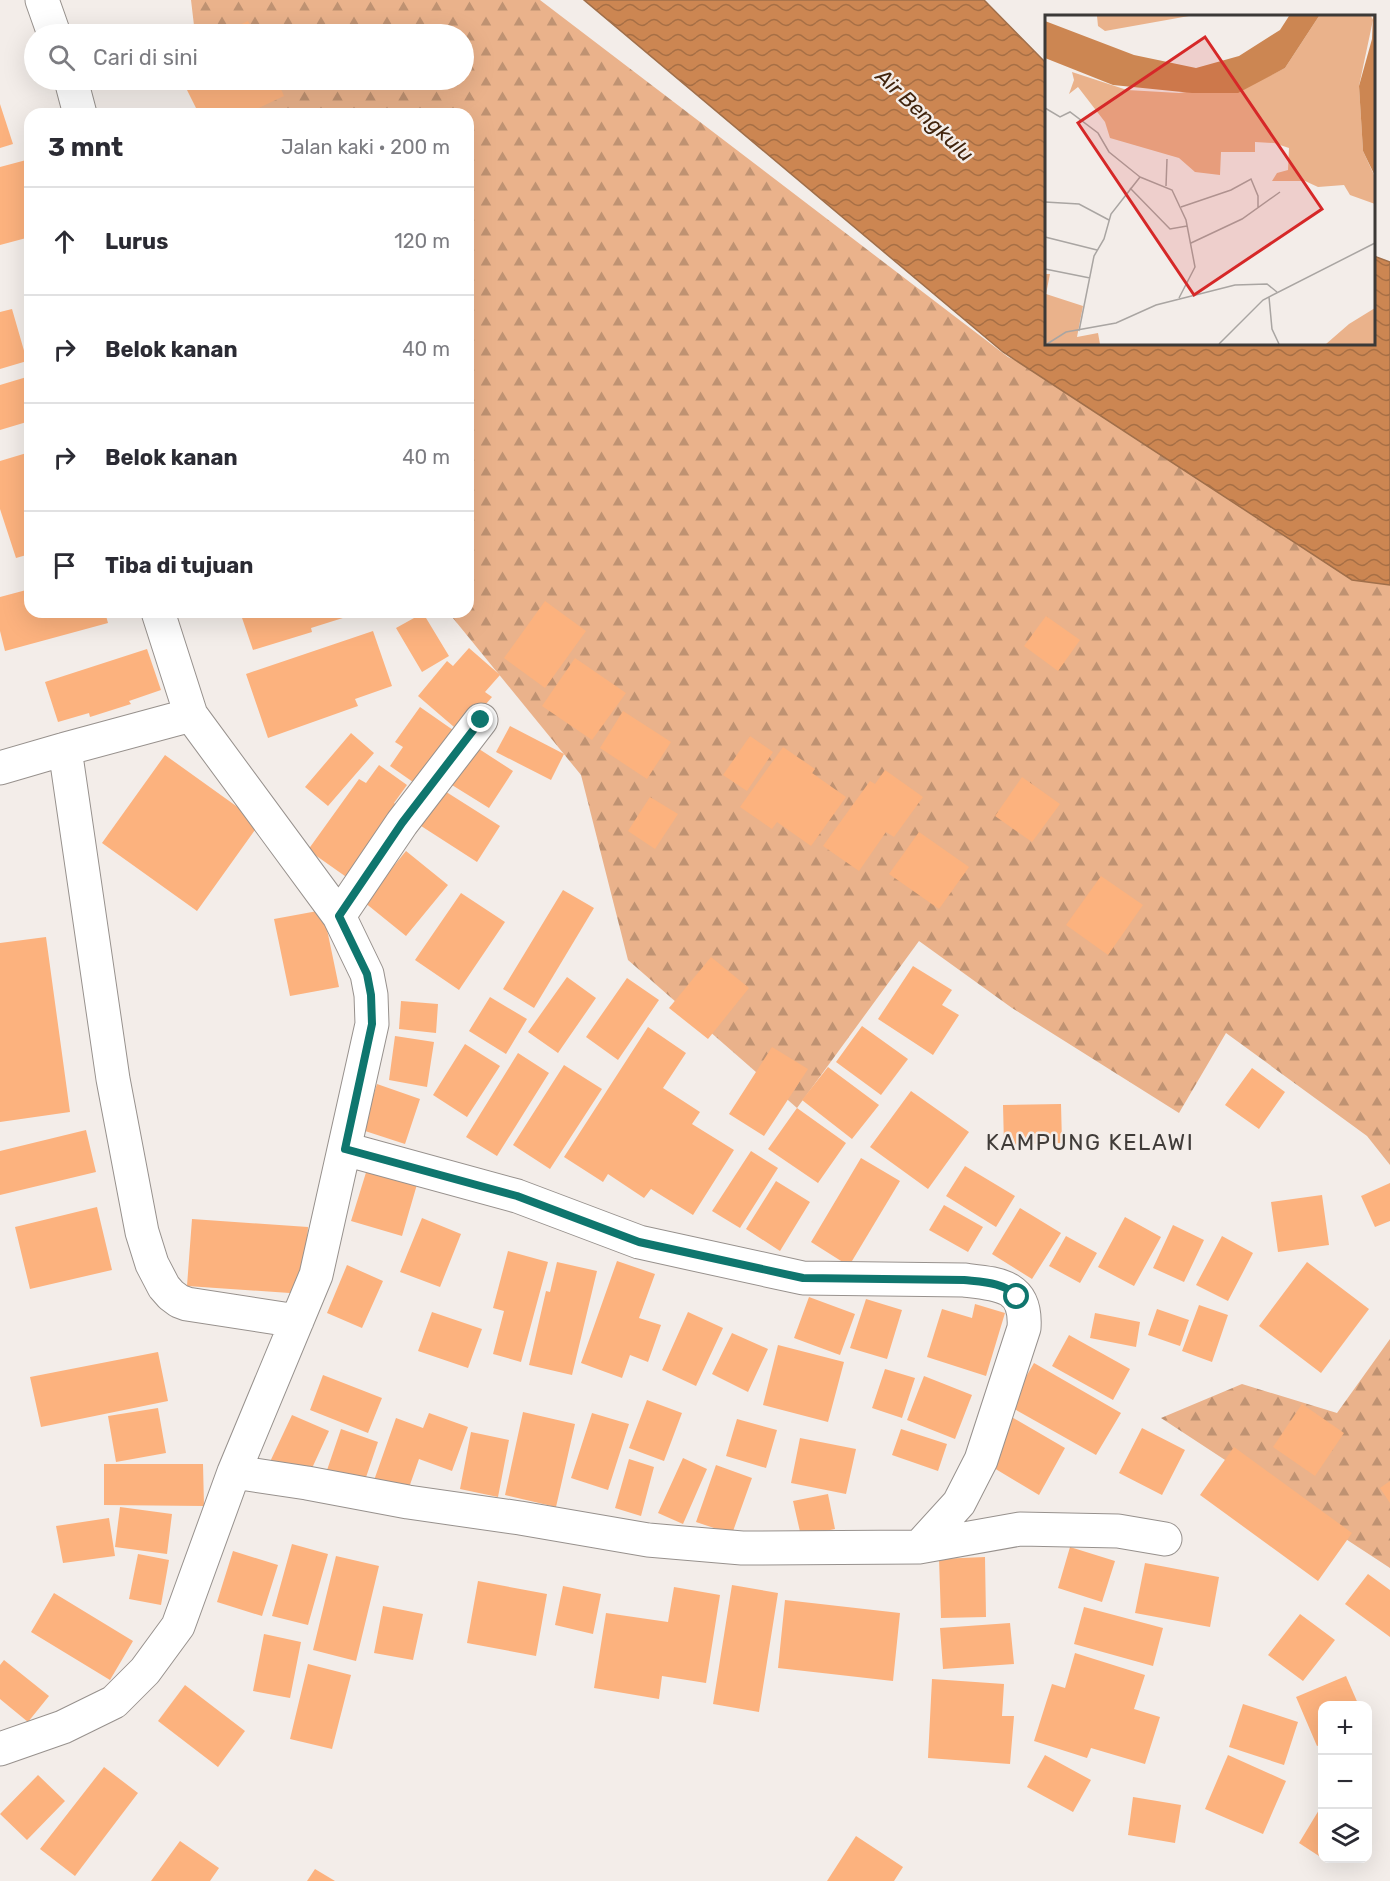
<!DOCTYPE html>
<html lang="id">
<head>
<meta charset="utf-8">
<style>
  body { margin:0; font-family:Rubik,sans-serif; background:#f2f2f3; color:#2b2b33 }
  .controls { position:absolute; right:18px; bottom:18px; display:grid; overflow:hidden; border-radius:12px; box-shadow:0 6px 24px #0002 }
  .controls button { width:54px; height:54px; display:grid; place-items:center; padding:0; border:0; border-bottom:2px solid #e1e1e2; background:#fff; color:#2b2b33; font:30px sans-serif }
  .stop { position:absolute; width:18px; height:18px; margin:-14px; border:4px solid #0f766e; border-radius:50%; background:#fff }
  .stop.end { background:#0f766e; border-color:#fff; box-shadow:0 2px 6px #0008 }
  .list { margin:0; padding:0; list-style:none }
  h2 { display:flex; justify-content:space-between; align-items:center; height:78px; margin:0; padding:0 24px; font-size:26px }
  h2 small { font-size:20px; font-weight:400; color:#7c7c81 }
  .list li { display:grid; grid-template-columns:39px 1fr auto; gap:18px; align-items:center; box-sizing:border-box; height:108px; padding:0 24px; border-top:2px solid #e1e1e2 }
  .list b { display:block; font-size:22px; white-space:nowrap }
  .list em { font-size:20px; font-style:normal; color:#7c7c81 }
  .icon { flex:none; width:33px; height:33px; fill:none; stroke:currentColor; stroke-width:2; stroke-linecap:round; stroke-linejoin:round }
  .map { position:relative; flex:none; width:1390px; height:1881px; overflow:hidden }
  .search { position:absolute; background:#fff; box-shadow:0 6px 24px #0002; left:24px; top:24px; width:450px; height:66px; display:flex; align-items:center; gap:15px; box-sizing:border-box; padding:0 21px; border-radius:33px; color:#7c7c81; font-size:22px }
  .panel { position:absolute; background:#fff; box-shadow:0 6px 24px #0002; left:24px; top:108px; width:450px; height:510px; border-radius:18px }
  .map>svg:first-child { display:block }
  .forest { fill:url(#forest-firs) }
  .water { fill:url(#water-waves); stroke:#a06f4a; stroke-width:1.5 }
  .building { fill:#fcb27e }
  .lines { fill:none; stroke-linecap:round; stroke-linejoin:round }
  .minor-casing { stroke:#97918d; stroke-width:35 }
  .minor { stroke:#fff; stroke-width:33 }
  .route { stroke:#0f766e; stroke-width:8 }
  .labels { text-anchor:middle; dominant-baseline:central; stroke-width:5; stroke-linejoin:round; paint-order:stroke }
  .water-label { font-size:21px; font-style:italic; fill:#41240d; stroke:#f3ede9 }
  .quarter-label { font-size:22px; letter-spacing:1.5px; fill:#403c39; stroke:#f3ede9 }
  .inset-road { fill:none; stroke:#a9a5a2; stroke-width:1.5 }
  .view { fill:#d62828; fill-opacity:0.15; stroke:#d62828; stroke-width:3 }
  .inset-edge { fill:none; stroke:#3b3937; stroke-width:3 }
</style>
</head>
<body>
<div class="map">
<svg width="1390" height="1881" viewBox="0 0 1390 1881">
  <defs>
    <pattern id="forest-firs" width="22" height="20" patternUnits="userSpaceOnUse" patternTransform="scale(1.5)"><rect width="22" height="20" fill="#eab28b"/><path d="M5 1l3.5 6h-7zM16 11l3.5 6h-7z" fill="#bf9272"/></pattern>
    <pattern id="water-waves" width="16" height="10" patternUnits="userSpaceOnUse" patternTransform="scale(1.5)"><rect width="16" height="10" fill="#cc8652"/><path d="M0 5q4-4 8 0t8 0" fill="none" stroke="#a76f45"/></pattern>
  </defs>
  <rect width="100%" height="100%" fill="#f3ede9"/>
  <path class="forest" d="M191,0H540L1008,357L1390,529V1165L1367,1136L1226,1033L1179,1113L1012,1008L919,941L797,1108L628,960L581,775L448,612H468V114H205L201,80H464V34H195Z
    M1390,1339V1568L1161,1418L1242,1384L1337,1413Z"/>
  <path class="water" d="M584,0H984L1046,63V344H1374V256L1390,262V585L1352,580L1003,352Z"/>
  <path class="building" d="M248,21L255,34H220Z
    M182,80H277L284,96L246,114H199Z
    M0,104L13,144L0,148Z
    M30,159V237L0,245V167Z
    M12,309L27,361L0,369V312Z
    M30,376V421L0,430V385Z
    M30,452V554L16,558L0,509V461Z
    M30,589V612H105L108,623L5,651L0,631V597Z
    M545,601L586,631L545,688L504,658Z
    M240,612H344L346,617L311,628L312,632L253,650Z
    M423,613L449,656L422,672L396,628Z
    M1046,616L1080,640L1058,671L1024,646Z
    M373,631L392,686L355,699L358,706L268,738L246,674Z
    M469,648L500,675L485,692L492,697L461,733L418,696L447,661L453,666Z
    M147,649L161,690L129,701L131,704L90,717L89,713L58,722L45,682Z
    M575,658L626,693L592,740L542,706Z
    M420,707L453,730L423,789L390,766L403,747L395,742Z
    M623,711L671,742L647,779L600,748Z
    M510,726L564,754L551,780L496,752Z
    M351,733L374,753L328,806L305,787Z
    M750,736L773,752L747,791L723,775Z
    M476,747L513,771L489,808L452,785Z
    M783,747L815,769L812,773L846,797L811,846L777,822L772,829L740,807Z
    M165,755L260,823L197,911L102,843Z
    M379,765L407,785L394,803L403,810L352,881L308,850L359,779L366,783Z
    M885,770L923,797L894,837L886,832L859,871L823,846L870,781L875,784Z
    M1022,777L1060,804L1032,842L995,816Z
    M440,788L500,826L477,862L418,824Z
    M650,797L678,814L655,849L628,831Z
    M919,832L969,867L939,909L889,874Z
    M406,851L448,885L406,936L364,902Z
    M1101,876L1143,905L1108,955L1066,925Z
    M563,890L594,908L534,1008L503,989Z
    M461,893L505,922L459,990L415,960Z
    M323,910L339,987L290,996L274,919Z
    M46,937L70,1112L0,1122V943Z
    M711,957L749,988L708,1039L669,1008Z
    M913,966L952,990L942,1005L959,1015L933,1055L878,1019Z
    M567,977L596,998L558,1053L528,1032Z
    M627,978L659,1000L618,1060L586,1037Z
    M490,997L527,1019L506,1054L469,1031Z
    M401,1001L438,1004L436,1033L399,1029Z
    M862,1026L908,1059L881,1095L836,1062Z
    M648,1027L686,1053L663,1088L700,1112L692,1124L734,1150L693,1215L651,1189L644,1198L608,1174L603,1182L564,1157Z
    M395,1036L434,1042L427,1087L389,1080Z
    M465,1044L500,1066L467,1117L433,1095Z
    M772,1047L808,1069L764,1136L729,1114Z
    M518,1053L549,1073L497,1156L466,1137Z
    M564,1065L602,1089L550,1169L513,1145Z
    M828,1067L879,1105L852,1139L802,1100Z
    M1252,1068L1285,1092L1259,1129L1225,1105Z
    M377,1084L420,1099L405,1144L362,1130Z
    M911,1091L969,1132L928,1189L870,1147Z
    M1061,1104L1062,1143L1004,1145L1003,1105Z
    M797,1108L846,1143L818,1183L768,1149Z
    M86,1130L96,1172L0,1195V1151Z
    M751,1151L778,1168L740,1228L712,1211Z
    M861,1158L900,1181L849,1266L811,1242Z
    M368,1166L418,1181L402,1236L351,1221Z
    M965,1166L1015,1196L996,1227L946,1196Z
    M776,1181L810,1202L780,1251L746,1229Z
    M1390,1183V1221L1375,1227L1361,1196Z
    M1322,1195L1329,1245L1278,1252L1271,1202Z
    M944,1205L983,1227L968,1252L929,1230Z
    M97,1207L112,1270L30,1289L15,1227Z
    M1020,1208L1061,1233L1032,1279L992,1254Z
    M1125,1217L1161,1237L1134,1286L1098,1267Z
    M422,1218L461,1234L440,1287L400,1272Z
    M192,1219L308,1227L304,1294L187,1286Z
    M1173,1225L1204,1240L1184,1282L1153,1268Z
    M1066,1236L1097,1253L1080,1283L1049,1266Z
    M1222,1236L1253,1253L1228,1301L1196,1285Z
    M508,1251L548,1262L521,1362L493,1354L504,1311L493,1308Z
    M617,1261L655,1274L639,1318L661,1325L648,1362L630,1355L622,1378L581,1363Z
    M557,1262L597,1271L572,1375L529,1365L546,1291L550,1292Z
    M1307,1262L1369,1309L1321,1373L1259,1326Z
    M347,1265L383,1281L362,1328L327,1313Z
    M809,1297L855,1314L840,1355L794,1338Z
    M866,1299L902,1310L887,1359L850,1348Z
    M975,1304L1005,1313L986,1376L927,1357L942,1309L972,1318Z
    M1199,1305L1228,1315L1212,1362L1182,1351Z
    M1157,1309L1189,1320L1180,1346L1148,1335Z
    M432,1312L482,1329L468,1368L418,1351Z
    M688,1312L723,1328L696,1386L662,1370Z
    M1095,1313L1140,1322L1136,1347L1090,1338Z
    M732,1333L768,1349L748,1392L712,1374Z
    M1069,1335L1130,1369L1113,1400L1052,1366Z
    M778,1345L844,1362L828,1422L763,1405Z
    M158,1352L168,1401L41,1427L30,1377Z
    M1034,1363L1121,1413L1096,1455L1009,1406Z
    M885,1369L915,1378L902,1418L872,1408Z
    M323,1375L382,1398L368,1433L310,1410Z
    M924,1376L972,1395L955,1439L907,1420Z
    M647,1400L682,1413L664,1461L629,1448Z
    M1302,1404L1344,1433L1315,1476L1273,1447Z
    M158,1408L166,1453L116,1462L108,1416Z
    M523,1412L575,1424L556,1507L505,1495Z
    M429,1413L468,1427L452,1471L419,1459L405,1499L372,1486L396,1418L423,1428Z
    M592,1413L629,1424L608,1490L571,1478Z
    M292,1415L329,1431L308,1477L268,1466Z
    M1010,1416L1065,1448L1039,1495L984,1462Z
    M737,1419L777,1430L766,1468L726,1456Z
    M1142,1428L1185,1450L1162,1495L1119,1473Z
    M341,1429L378,1442L362,1489L325,1476Z
    M901,1429L947,1444L938,1471L892,1455Z
    M471,1432L509,1440L498,1497L460,1489Z
    M800,1438L856,1449L846,1494L791,1483Z
    M1234,1447L1352,1533L1318,1581L1200,1495Z
    M683,1458L707,1469L683,1524L658,1513Z
    M629,1459L654,1467L641,1516L615,1508Z
    M104,1464H203L204,1506L104,1505Z
    M716,1465L752,1478L732,1534L696,1522Z
    M1390,1481V1503L1380,1488Z
    M828,1494L835,1529L801,1536L793,1501Z
    M120,1507L172,1514L167,1554L115,1547Z
    M109,1518L115,1556L63,1563L56,1526Z
    M292,1544L328,1554L308,1625L272,1616Z
    M1070,1547L1115,1561L1102,1602L1058,1588Z
    M233,1551L278,1565L262,1616L217,1602Z
    M138,1554L169,1560L161,1605L129,1599Z
    M336,1556L379,1566L356,1661L313,1650Z
    M985,1557L986,1617L941,1618L939,1559Z
    M1145,1563L1219,1577L1210,1627L1135,1613Z
    M1368,1574L1390,1590V1637L1345,1604Z
    M478,1581L547,1594L536,1656L467,1643Z
    M732,1585L778,1593L759,1712L713,1704Z
    M563,1586L601,1594L593,1634L555,1625Z
    M674,1587L720,1595L706,1683L662,1676L659,1699L594,1688L606,1613L668,1622Z
    M54,1593L133,1641L110,1680L31,1632Z
    M785,1600L900,1613L893,1681L778,1668Z
    M383,1606L423,1614L413,1660L374,1653Z
    M1084,1607L1163,1628L1153,1666L1074,1644Z
    M1300,1614L1335,1640L1303,1681L1268,1655Z
    M1010,1623L1014,1664L943,1669L940,1628Z
    M264,1634L301,1642L290,1698L253,1691Z
    M1075,1653L1145,1675L1134,1709L1160,1717L1145,1764L1091,1748L1087,1758L1034,1741L1052,1684L1065,1688Z
    M4,1660L49,1696L28,1722L0,1699V1665Z
    M308,1664L351,1675L332,1749L290,1739Z
    M1346,1676L1359,1706H1322V1744L1317,1746L1296,1697Z
    M932,1679L1004,1684L1002,1716H1014L1010,1764L928,1758Z
    M185,1685L245,1731L218,1767L158,1721Z
    M1243,1704L1298,1722L1284,1765L1229,1747Z
    M1045,1755L1091,1780L1073,1812L1027,1787Z
    M1228,1755L1286,1781L1263,1834L1205,1809Z
    M104,1767L138,1793L75,1876L40,1849Z
    M38,1775L65,1801L27,1840L0,1814Z
    M1133,1797L1181,1805L1175,1843L1128,1835Z
    M1322,1805V1858L1299,1843Z
    M856,1836L903,1867L894,1881H827Z
    M180,1841L219,1868L210,1881H151Z
    M315,1869L335,1881H307Z"/>
  <g class="lines">
    <defs>
      <path id="minor" d="M42,0L54,34
        M71,80L80,114
        M65,749L113,1079L142,1232L152,1264L164,1287L171,1295L179,1301L187,1304L297,1321
        M0,768L65,749L191,715L158,612
        M339,916L402,823L481,720
        M345,1149L517,1196L639,1242L803,1278L964,1280C999,1284 1027,1285 1024,1328L981,1460L959,1503L919,1547
        M234,1472L307,1483L408,1502L520,1518L648,1540L742,1548L919,1547L1020,1529L1118,1531L1165,1539
        M0,1749L63,1727L114,1702L145,1671L178,1626L234,1472L316,1275L372,1024L371,995L367,974L339,916L191,715"/>
    </defs>
    <use href="#minor" class="minor-casing"/>
    <use href="#minor" class="minor"/>
  </g>
  <g class="lines">
    <path class="route" d="M481,720L402,823L339,916L367,974L371,995L372,1024L345,1149L517,1196L639,1242L803,1278L964,1280C981,1282 1005,1282 1017,1297"/>
  </g>
  <g class="labels">
    <g class="water-label">
      <text transform="translate(925 115) rotate(43)">Air Bengkulu</text>
    </g>
    <g class="quarter-label">
      <text x="1090" y="1142">KAMPUNG KELAWI</text>
    </g>
  </g>
  <g transform="translate(1045 15)">
    <rect width="330" height="330" fill="#f3ede9"/>
    <path d="M274,1H326L328,5L314,71L318,136L330,162V189L305,180L299,170L273,172L260,166H227L232,158L243,155L244,133L229,128L210,127V137H176L175,160L150,157L134,143L65,123L60,107L33,72L24,79L29,65L27,57L82,75L134,78L210,68L240,53Z" fill="#eab28b"/>
    <path d="M52,1H144L60,16L53,11ZM330,293V329H281L304,309Z" fill="#eab28b"/>
    <path d="M0,259H5L1,279L38,291L32,322L53,318L55,329H0Z" fill="#eab28b"/>
    <path d="M244,1H274L240,53L193,78H147L68,70L0,43V6L89,40L151,53L194,41L235,15ZM328,1H330V161L318,136L314,71L327,24Z" fill="#cc8652"/>
    <path class="inset-road" d="M0,93L15,102L25,97L53,118L64,137L95,162L66,199L59,224L49,241L34,316M95,162L127,175L141,205L150,252L134,283M121,171L122,144M85,173L125,214L142,211M0,187L34,189L64,205M136,192L186,175L206,164L213,181V193M0,222L52,235M146,228L197,204L235,177M0,254L45,263M224,282L227,314L234,329M2,329L21,317L71,308L111,290L190,270L222,269L232,277M174,329L218,285L330,228"/>
    <path class="view" d="M160,22L277,194L149,280L33,108Z"/>
    <rect width="330" height="330" class="inset-edge"/>
  </g>
</svg>
<div class="controls">
<button>+</button>
<button>−</button>
<button><svg class="icon" aria-label="layers" viewBox="0 0 24 24"><path d="M12 4l9 5-9 5-9-5zM3 14l9 5 9-5"/></svg></button>
</div>
<div class="stop" style="left:1017px;top:1297px"></div>
<div class="stop end" style="left:481px;top:720px"></div>
<div class="search"><svg class="icon" aria-label="search" viewBox="0 0 24 24"><circle cx="10" cy="10" r="6"/><path d="M15 15l6 6"/></svg>Cari di sini</div>
<section class="panel">
<h2>3 mnt<small>Jalan kaki · 200 m</small></h2>
<ul class="list">
<li><svg class="icon" aria-label="ahead" viewBox="0 0 24 24"><path d="M12 20V5M6 11l6-6 6 6"/></svg><div><b>Lurus</b></div><em>120 m</em></li>
<li><svg class="icon" aria-label="right" viewBox="0 0 24 24"><path d="M7 20v-9h11M14 6l5 5-5 5"/></svg><div><b>Belok kanan</b></div><em>40 m</em></li>
<li><svg class="icon" aria-label="right" viewBox="0 0 24 24"><path d="M7 20v-9h11M14 6l5 5-5 5"/></svg><div><b>Belok kanan</b></div><em>40 m</em></li>
<li><svg class="icon" aria-label="arrive" viewBox="0 0 24 24"><path d="M6 21V4h12l-3 4 3 4H6"/></svg><div><b>Tiba di tujuan</b></div></li>
</ul>
</section>
</div>
</body>
</html>
